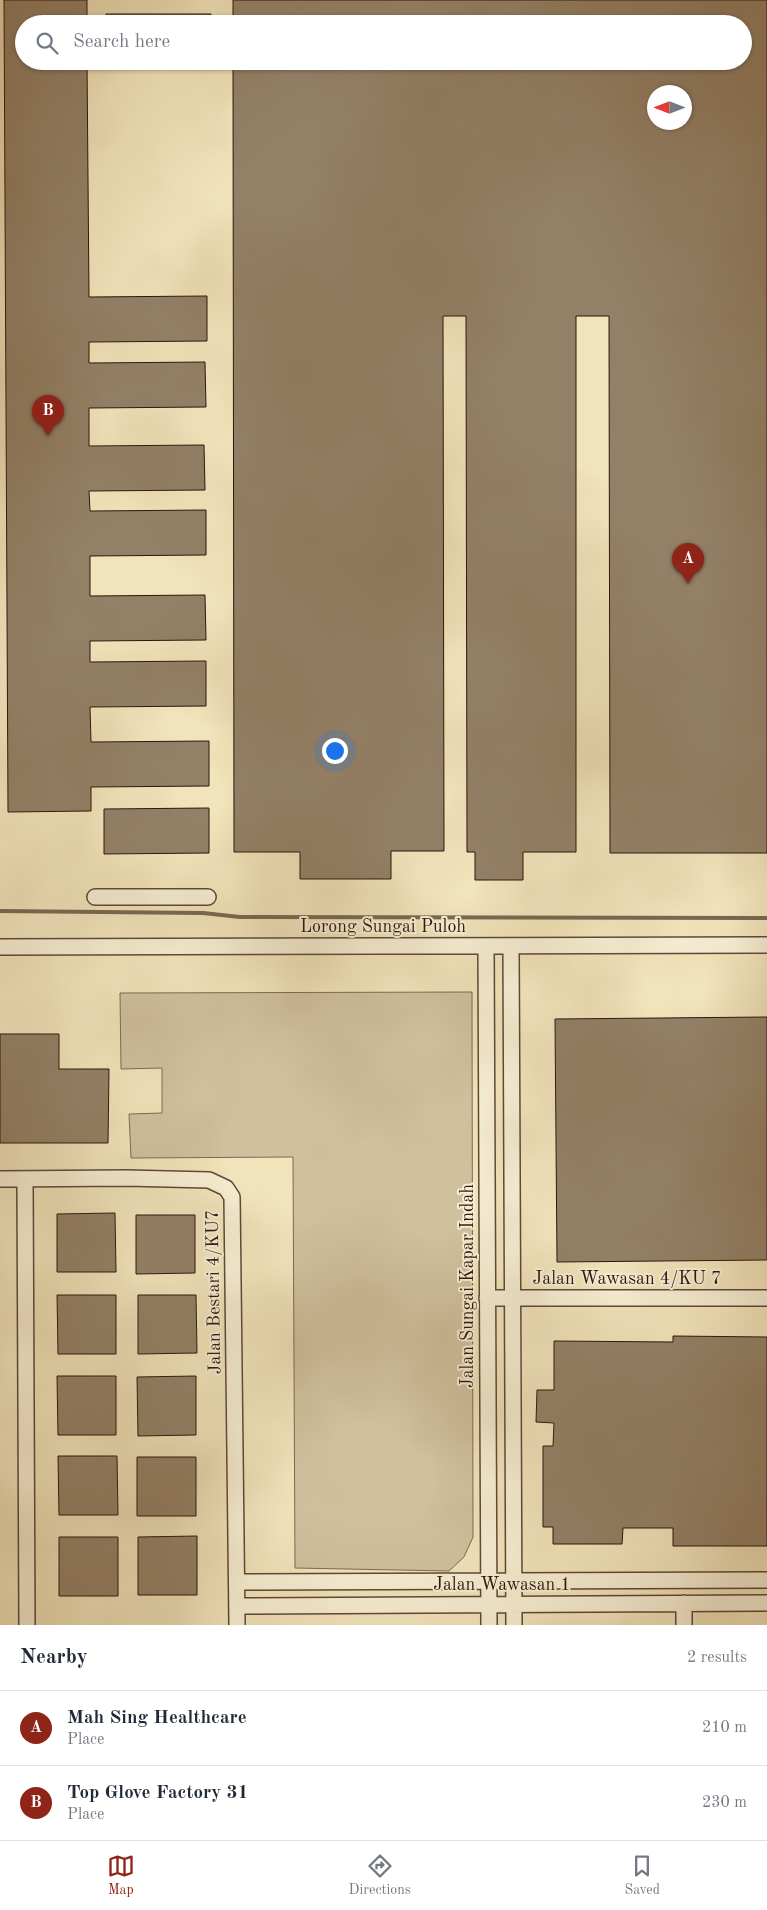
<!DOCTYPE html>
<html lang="en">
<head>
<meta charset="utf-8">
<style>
  body { margin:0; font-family:"Old Standard TT",serif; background:#f6f6f7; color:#1f2937 }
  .compass { position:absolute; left:647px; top:85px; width:45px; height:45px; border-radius:50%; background:#fff; box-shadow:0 1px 4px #0004; rotate:270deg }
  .you { position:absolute; left:334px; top:750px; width:18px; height:18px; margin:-12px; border:4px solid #fff; border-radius:50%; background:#1a73e8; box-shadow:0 0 0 8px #1a73e833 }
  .badge { display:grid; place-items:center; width:32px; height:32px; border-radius:50%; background:#8f2418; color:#fff; font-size:16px; font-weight:700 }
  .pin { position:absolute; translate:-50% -41px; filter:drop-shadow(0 1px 2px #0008) }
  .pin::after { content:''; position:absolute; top:26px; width:18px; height:15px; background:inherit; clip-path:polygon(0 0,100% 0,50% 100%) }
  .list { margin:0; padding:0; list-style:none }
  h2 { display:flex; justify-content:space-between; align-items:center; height:65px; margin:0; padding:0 20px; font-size:21px }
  h2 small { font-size:16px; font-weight:400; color:#747a83 }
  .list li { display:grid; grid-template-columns:32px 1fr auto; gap:15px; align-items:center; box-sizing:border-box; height:75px; padding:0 20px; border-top:1px solid #e0e1e3 }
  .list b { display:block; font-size:19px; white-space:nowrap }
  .list p { margin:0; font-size:16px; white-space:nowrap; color:#747a83 }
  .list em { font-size:16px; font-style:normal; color:#747a83 }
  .icon { flex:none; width:28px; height:28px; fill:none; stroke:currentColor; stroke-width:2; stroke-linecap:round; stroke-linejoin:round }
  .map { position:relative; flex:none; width:767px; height:1625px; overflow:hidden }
  .search { position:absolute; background:#fff; box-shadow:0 1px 4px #0004; left:15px; right:15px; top:15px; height:55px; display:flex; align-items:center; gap:12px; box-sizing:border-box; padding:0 18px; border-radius:28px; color:#747a83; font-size:19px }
  .sheet { height:215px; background:#fff }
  nav { display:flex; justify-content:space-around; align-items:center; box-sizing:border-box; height:70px; border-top:1px solid #e0e1e3; background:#fff; font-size:14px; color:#747a83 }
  nav a { display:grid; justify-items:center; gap:2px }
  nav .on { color:#8f2418 }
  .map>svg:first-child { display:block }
  .green { fill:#d0c09d; stroke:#7e6a55 }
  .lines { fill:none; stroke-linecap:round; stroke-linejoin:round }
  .stream { stroke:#7a6751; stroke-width:4 }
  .building { fill:#938067; stroke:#2d150d; fill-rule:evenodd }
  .minor-casing { stroke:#5e4838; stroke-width:18 }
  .minor { stroke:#f6edd2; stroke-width:15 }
  .labels { text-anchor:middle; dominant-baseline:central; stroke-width:4; stroke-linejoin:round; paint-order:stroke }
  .street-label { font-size:18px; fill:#2d150d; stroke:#f6edd2 }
</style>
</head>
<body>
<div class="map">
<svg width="767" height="1625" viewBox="0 0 767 1625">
  <rect width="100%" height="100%" fill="#f1e3ba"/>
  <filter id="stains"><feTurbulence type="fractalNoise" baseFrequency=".004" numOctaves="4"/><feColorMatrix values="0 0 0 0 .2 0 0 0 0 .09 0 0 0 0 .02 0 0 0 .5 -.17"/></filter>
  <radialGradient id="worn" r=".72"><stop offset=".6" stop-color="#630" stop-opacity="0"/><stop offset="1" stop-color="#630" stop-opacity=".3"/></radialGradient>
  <path class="green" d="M472,992L473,1537L464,1557L449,1571L295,1568L293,1157L131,1158L129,1114L162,1113V1068L121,1069L120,993Z"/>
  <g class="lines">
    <path class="stream" d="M0,911L203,913L240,917L767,918"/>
  </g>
  <path class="building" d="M4,0H87V24H24V61H87L89,297L207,296V341L89,342V363L205,362L206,407L89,408V446L204,445L205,490L89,491L90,511L206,510V555L90,556V596L205,595L206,640L90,641V662L206,661V706L90,707L91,742L209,741V786L91,787V811L8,812Z
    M233,0H767V853H610L609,316H576V852H523V880H475V852H467L466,316H443L444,851H391V879H300V852H234L233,61H743V24H233ZM654,92H684V122H654Z
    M106,14H211V24H106Z
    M209,808V853L104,854V809Z
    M767,1017V1260L557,1262L555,1019Z
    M0,1034H59V1069H109L108,1143H0Z
    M115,1213L116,1272H57V1214Z
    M136,1215H195V1273L136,1274Z
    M57,1295H116V1354H58Z
    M138,1295H196L197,1353L138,1354Z
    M673,1336L767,1337V1546H673V1528H623L622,1544H553V1527H543V1446H553L554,1423L536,1422L537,1390H554V1341L673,1342Z
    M57,1376H116V1435H58Z
    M196,1376V1435L138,1436L137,1377Z
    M58,1456H117L118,1515H59Z
    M137,1457H196V1516H137Z
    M197,1536V1595H138V1537Z
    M59,1537H118V1596H59Z"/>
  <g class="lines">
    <defs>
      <path id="minor" d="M95,897H208
        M486,946L489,1625
        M511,946L514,1625
        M0,947L767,945
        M0,1179L126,1178L209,1180L226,1188L232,1197L237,1625
        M25,1179L27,1625
        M487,1298H767
        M237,1582L767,1580
        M237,1606L767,1603
        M684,1625V1603"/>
    </defs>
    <use href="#minor" class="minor-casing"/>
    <use href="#minor" class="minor"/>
  </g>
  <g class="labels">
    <g class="street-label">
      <text x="383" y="927">Lorong Sungai Puloh</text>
      <text x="627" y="1279">Jalan Wawasan 4/KU 7</text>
      <text transform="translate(468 1286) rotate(-90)">Jalan Sungai Kapar Indah</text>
      <text transform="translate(214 1292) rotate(-91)">Jalan Bestari 4/KU7</text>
      <text x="502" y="1585">Jalan Wawasan 1</text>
    </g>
  </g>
  <rect width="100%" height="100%" filter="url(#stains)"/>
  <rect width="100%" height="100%" fill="url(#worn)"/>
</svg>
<svg class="compass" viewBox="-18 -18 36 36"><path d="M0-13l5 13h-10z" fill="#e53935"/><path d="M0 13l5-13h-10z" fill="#747a83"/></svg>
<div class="you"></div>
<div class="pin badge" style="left:688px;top:584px">A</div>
<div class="pin badge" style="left:48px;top:436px">B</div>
<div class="search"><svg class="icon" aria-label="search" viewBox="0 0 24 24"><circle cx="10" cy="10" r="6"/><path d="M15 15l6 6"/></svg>Search here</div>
</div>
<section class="sheet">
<h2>Nearby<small>2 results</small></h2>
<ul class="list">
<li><span class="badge">A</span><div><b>Mah Sing Healthcare</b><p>Place</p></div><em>210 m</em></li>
<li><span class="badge">B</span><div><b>Top Glove Factory 31</b><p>Place</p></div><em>230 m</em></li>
</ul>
</section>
<nav>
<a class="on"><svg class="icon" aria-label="map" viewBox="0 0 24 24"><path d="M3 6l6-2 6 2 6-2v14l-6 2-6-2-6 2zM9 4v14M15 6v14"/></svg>Map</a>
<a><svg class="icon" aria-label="directions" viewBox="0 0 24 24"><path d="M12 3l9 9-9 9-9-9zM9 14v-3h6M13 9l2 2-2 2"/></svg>Directions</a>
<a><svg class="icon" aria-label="saved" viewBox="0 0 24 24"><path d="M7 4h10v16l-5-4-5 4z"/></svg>Saved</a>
</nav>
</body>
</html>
